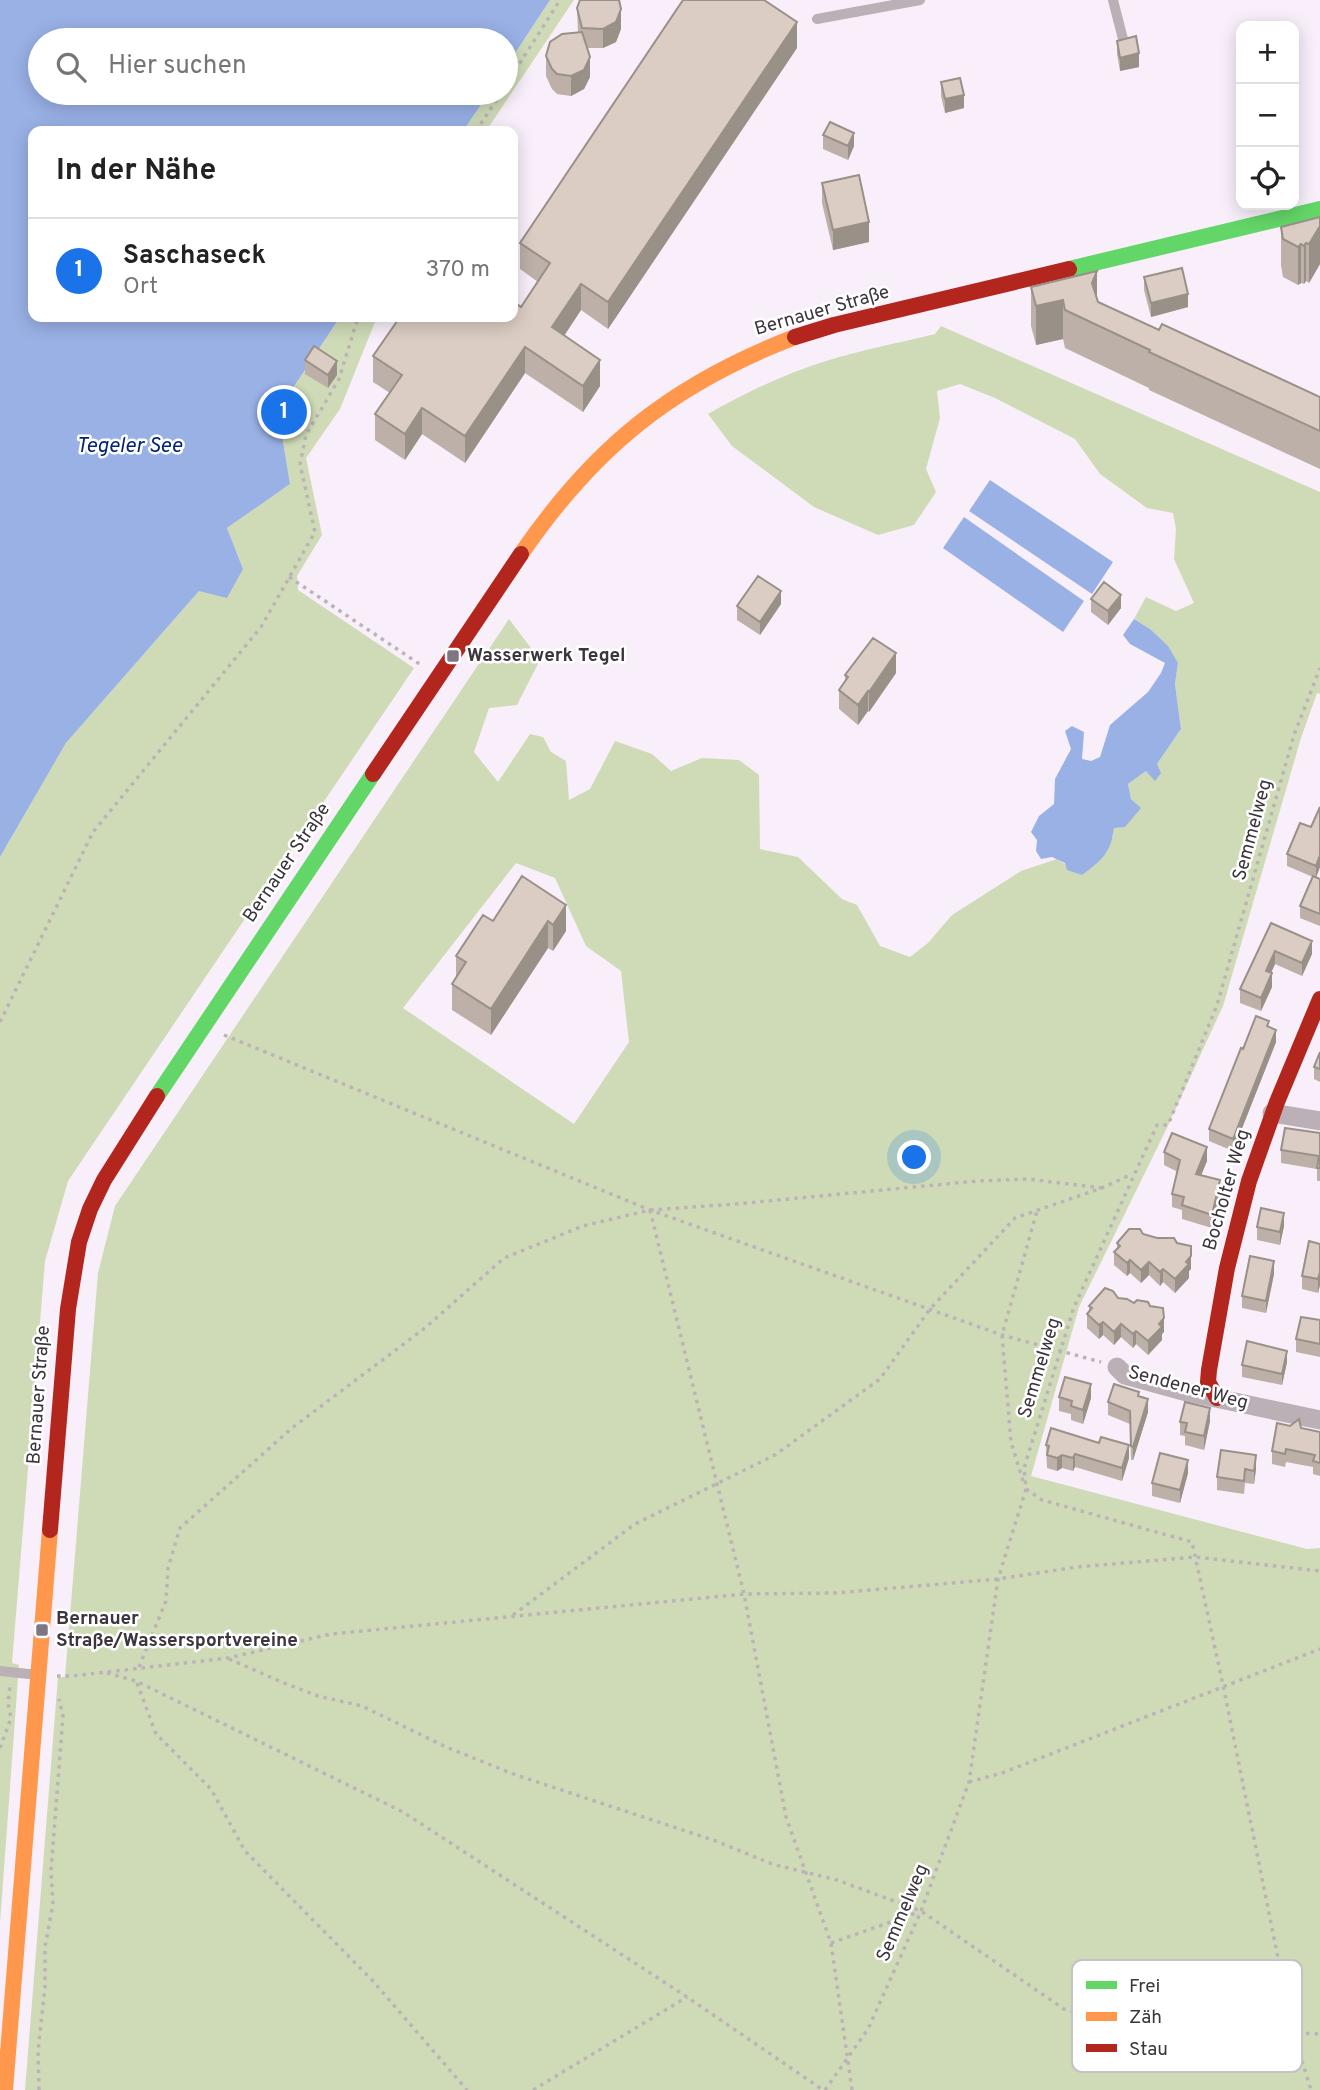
<!DOCTYPE html>
<html lang="de">
<head>
<meta charset="utf-8">
<style>
  body { margin:0; font-family:Overpass,sans-serif; background:#f6f6f6; color:#222 }
  .controls { position:absolute; right:21px; top:21px; display:grid; overflow:hidden; border-radius:14px; box-shadow:0 4px 18px #0003 }
  .controls button { width:63px; height:63px; display:grid; place-items:center; padding:0; border:0; border-bottom:2px solid #e0e0e0; background:#fff; color:#222; font:35px sans-serif }
  .you { position:absolute; left:915px; top:1158px; width:24px; height:24px; margin:-18px; border:5px solid #fff; border-radius:50%; background:#1a73e8; box-shadow:0 0 0 10px #1a73e833 }
  .badge { display:grid; place-items:center; width:46px; height:46px; border-radius:50%; background:#1a73e8; color:#fff; font-size:23px; font-weight:700 }
  .pin { position:absolute; translate:-50% -50%; border:4px solid #fff; box-shadow:0 2px 7px #0006 }
  .list { margin:0; padding:0; list-style:none }
  h2 { display:flex; justify-content:space-between; align-items:center; height:91px; margin:0; padding:0 28px; font-size:30px }
  h2 small { font-size:23px; font-weight:400; color:#767676 }
  .list li { display:grid; grid-template-columns:46px 1fr auto; gap:21px; align-items:center; box-sizing:border-box; height:105px; padding:0 28px; border-top:2px solid #e0e0e0 }
  .list b { display:block; font-size:26px; white-space:nowrap }
  .list p { margin:0; font-size:23px; white-space:nowrap; color:#767676 }
  .list em { font-size:23px; font-style:normal; color:#767676 }
  .icon { flex:none; width:38px; height:38px; fill:none; stroke:currentColor; stroke-width:2; stroke-linecap:round; stroke-linejoin:round }
  .map { position:relative; flex:none; width:1320px; height:2090px; overflow:hidden }
  .search { position:absolute; background:#fff; box-shadow:0 4px 18px #0003; left:28px; top:28px; width:490px; height:77px; display:flex; align-items:center; gap:18px; box-sizing:border-box; padding:0 24px; border-radius:38px; color:#767676; font-size:26px }
  .panel { position:absolute; background:#fff; box-shadow:0 4px 18px #0003; left:28px; top:126px; width:490px; height:196px; border-radius:14px }
  .map>svg:first-child { display:block }
  .green { fill:#cfdbb7; fill-rule:evenodd }
  .water { fill:#9ab1e6 }
  .lines { fill:none; stroke-linecap:round; stroke-linejoin:round }
  .path { stroke:#bcb3b9; stroke-width:3.5; stroke-dasharray:3.5 5; stroke-linecap:butt }
  .lane { stroke:#bcb0b7; stroke-width:10 }
  .street { stroke:#bcb0b7; stroke-width:19 }
  .fast { stroke:#63d668; stroke-width:16 }
  .slow { stroke:#ff974d; stroke-width:16 }
  .jam { stroke:#b3261e; stroke-width:16 }
  .wall { fill:#bcb0a8 }
  .shaded-wall { fill:#999088 }
  .building { fill:#dbcdc3; stroke:#999088; stroke-width:2 }
  .poi-dot { fill:#7e7680; stroke:#fff; stroke-width:2.5 }
  .labels { text-anchor:middle; dominant-baseline:central; stroke-width:5; stroke-linejoin:round; paint-order:stroke }
  .street-label { font-size:19px; fill:#3c353e; stroke:#fff }
  .poi-label { font-size:19px; font-weight:bold; fill:#3c353e; stroke:#fff; text-anchor:start }
  .water-label { font-size:21px; font-style:italic; fill:#032375; stroke:#fff }
  .key { fill:#fff; stroke:#c4c2c5; stroke-width:2 }
  .key-label { font-size:19px; fill:#3c353e }
</style>
</head>
<body>
<div class="map">
<svg width="1320" height="2090" viewBox="0 0 1320 2090">
  <rect width="100%" height="100%" fill="#f8effa"/>
  <path class="green" d="M550,0H574L486,131H463L489,93H506V67Z
    M340,317H377L340,409L306,458L322,535L297,576L298,590L414,668L68,1181L45,1261L12,1663L19,1665L0,1923V857L66,743L199,591L243,569L227,528L290,484L279,417L289,394Z
    M941,326L1320,492V694L1317,693L1301,738L1223,1006L1165,1132L1079,1307L1031,1476L1307,1549L1320,1548V2090H25L58,1677H65L98,1273L115,1206L509,619L540,660L517,705L489,708L474,752L498,782L530,734L543,737L551,752L566,761L569,800L590,789L615,741L652,754L671,771L702,758L739,760L759,775L760,849L798,857L842,899L857,905L880,946L910,957L928,943L952,915L1021,871L1057,859L1065,864L1113,837L1114,827L1140,808L1131,799L1128,784L1146,771L1156,780L1157,764L1181,729L1175,684L1178,663L1150,629L1134,619L1146,597L1176,611L1194,603L1174,559L1176,529L1173,513L1147,508L1100,474L1075,439L995,398L960,384L937,391L940,418L926,469L936,492L914,525L878,535L814,507L732,446L708,414C745,393 784,374 826,361C861,350 899,343 935,334ZM516,863L555,878L586,946L621,971L629,1042L574,1124L403,1008Z"/>
  <path class="water" d="M0,0H550L506,67V40H40V93H489L463,131H33V317H340L289,394L279,417L290,484L227,528L243,569L227,598L199,591L66,743L0,857Z
    M990,480L1113,562L1092,594L969,511Z
    M964,517L1084,601L1063,632L943,548Z
    M1134,619L1150,629L1168,646L1178,663L1175,684L1181,729L1157,764L1161,773L1155,781L1146,771L1128,784L1131,799L1141,808L1125,827L1114,828C1111,853 1101,861 1082,875L1067,870L1065,863L1052,857L1041,859L1036,851L1037,840L1031,832L1039,816L1054,804L1055,779L1071,749L1065,731L1072,726L1084,732L1082,759L1091,761L1100,757L1110,725L1148,692L1161,673L1165,663L1130,644L1123,635Z"/>
  <g class="lines">
    <path class="path" d="M506,85L560,0
      M476,131L501,93
      M289,577L421,665
      M0,1022L93,832L261,627L315,532L300,464L306,435L339,379L358,317
      M224,1035L650,1210L1002,1335L1101,1362
      M650,1210L744,1594L786,1817L831,1943L852,2090
      M1023,1481L1011,1442L1002,1335L1037,1211
      M1026,1489L1042,1500L1192,1542L1223,1685L1293,2032L1311,2090
      M513,1615L635,1524L775,1455L880,1379L930,1309L1015,1218L1102,1188L1132,1174
      M229,1659L284,1683L318,1696L362,1706L446,1747L516,1775L716,1841L772,1864L837,1880L921,1911L1064,2009L1126,2027L1320,2034
      M139,1667L166,1601L168,1568L180,1528L292,1428L425,1328L504,1258L583,1226L650,1210L736,1204L977,1181L1028,1179L1102,1188
      M107,1673L136,1681L403,1812L687,1997L823,2090
      M57,1676H72L228,1658L331,1634L744,1594L836,1593L998,1579L1077,1567L1195,1557L1320,1571
      M137,1683L156,1734L211,1789L245,1851L372,1980L467,2090
      M0,1748L11,1718L8,1703L10,1686
      M969,1782L1002,1773L1320,1649
      M831,1943L919,1912
      M39,2090L38,2051L45,1987V1947L53,1904L51,1871L63,1716L59,1699
      M533,2090L687,1997
      M825,2090L868,2029L921,1911L969,1782L998,1579L1026,1489L1024,1468L1074,1307L1157,1125H1168L1217,1005L1294,735L1320,668"/>
    <path class="lane" d="M1113,0L1124,43
      M817,19L920,0
      M0,1671L38,1675"/>
    <path class="street" d="M1272,1113L1320,1121
      M1117,1367L1125,1375L1187,1392L1320,1420"/>
    <path class="fast" d="M1069,269L1320,209
      M157,1096L373,774"/>
    <path class="slow" d="M521,554C595,446 673,384 795,337
      M5,2090L50,1530"/>
    <path class="jam" d="M795,337L834,325L1069,269
      M373,774L521,554
      M1217,1398L1208,1382L1209,1370L1227,1268L1249,1181L1277,1102L1320,999
      M50,1530L68,1309L79,1242L90,1209L104,1180L157,1096"/>
  </g>
  <path class="wall" d="M580,0H620H619L621,29L616,42L603,48H587L590,77L584,89L571,96L557,94L552,89L546,76V56L578,32L577,8Z
    M1117,41L1139,67L1120,71L1117,54Z
    M797,48L608,329L581,310L564,336L600,386L583,412L525,373L465,463L422,434L405,460L375,440V414L390,393L373,382V356L521,307L538,282L520,269V243Z
    M941,82L964,108L945,113L941,96Z
    M823,135L854,146L848,160L823,149Z
    M822,183L869,242L833,250L822,203Z
    M1320,217V264L1309,283L1306,281L1304,284L1301,283L1298,285L1283,277L1281,265V227Z
    M1144,277L1188,307L1151,317L1144,290Z
    M1031,287L1097,299L1098,302L1159,330L1320,397V469L1149,390V388L1065,348L1063,339L1036,345L1031,326Z
    M305,360L337,375L328,388L305,374Z
    M1091,599L1121,608L1108,625L1091,612Z
    M781,604L760,635L737,620V606Z
    M896,673L869,712L868,711L858,725L839,709V690L845,681V675Z
    M1320,807V867L1316,877L1320,879V926L1300,918V906L1313,877L1287,866V854L1311,827Z
    M522,876L566,931L553,951L548,948L491,1035L452,1010V984L456,977V956L493,921Z
    M1271,923L1312,954L1302,976L1275,964L1271,973L1272,987L1261,1011L1240,1003V989Z
    M1269,1027L1276,1042L1233,1151L1209,1141V1129L1243,1049Z
    M1320,1052V1082L1314,1079V1067Z
    M1320,1133V1181H1317V1169L1281,1163V1150Z
    M1164,1152L1207,1161L1201,1175L1220,1193L1212,1228L1182,1219V1210L1172,1207V1194L1178,1172L1164,1165Z
    M1284,1226L1280,1245L1257,1240V1227Z
    M1143,1234L1191,1269L1189,1271V1278L1175,1293L1163,1282L1160,1286L1149,1275L1141,1283L1130,1273L1127,1276L1114,1265V1252L1117,1249V1243Z
    M1320,1244V1285L1318,1293L1302,1289V1276Z
    M1274,1274L1266,1313L1242,1308V1296Z
    M1118,1298L1164,1332L1162,1334V1340L1148,1355L1136,1344L1133,1348L1121,1337L1114,1345L1103,1335L1099,1339L1087,1328V1314L1089,1311V1306Z
    M1320,1320V1357L1296,1352V1339Z
    M1287,1362L1282,1385L1242,1377V1365Z
    M1139,1396L1148,1412L1133,1460H1131L1130,1424L1108,1415V1402Z
    M1059,1397L1091,1398L1083,1424L1071,1420V1414L1059,1411Z
    M1210,1421L1204,1450L1185,1445V1436L1180,1435V1422Z
    M1301,1428L1320,1432V1476L1313,1474V1467L1286,1462L1285,1467L1272,1464V1451Z
    M1046,1445L1129,1458L1122,1481L1075,1467L1073,1471L1062,1468L1057,1471L1047,1468Z
    M1221,1450L1256,1469L1254,1484L1245,1483L1244,1494L1217,1490V1477Z
    M1188,1473L1180,1503L1152,1496V1483Z"/>
  <path class="shaded-wall" d="M621,9V29L616,42L603,48V29Z
    M797,22V48L608,329V302Z
    M1139,53V67L1120,71V58Z
    M590,57V77L584,89L571,96V76Z
    M964,95V108L945,113V99Z
    M854,133V146L848,160V146Z
    M869,222V242L833,250V230Z
    M1320,226V264L1309,283V244Z
    M1306,243V281L1304,284V246Z
    M1301,244V283L1298,285V247Z
    M1097,271V309L1092,283Z
    M581,284V310L552,354V327Z
    M1188,294V307L1151,317V303Z
    M1063,300V339L1036,345V306Z
    M525,347V373L465,463V436Z
    M600,360V386L583,412V386Z
    M337,361V375L328,388V375Z
    M422,408V434L405,460V434Z
    M781,591V604L760,635V622Z
    M1121,595V608L1108,625V611Z
    M896,653V673L869,712V692Z
    M868,691V711L858,725V705Z
    M1320,855V867L1316,878V866Z
    M566,905V931L553,951V925Z
    M548,921V948L491,1035V1009Z
    M1312,941V954L1302,976V963Z
    M1275,951V964L1266,984V971Z
    M1272,973V987L1261,1011V998Z
    M1276,1030V1042L1233,1151V1139Z
    M1207,1147V1161L1196,1188V1174Z
    M1220,1180V1193L1212,1228V1215Z
    M1284,1213V1226L1280,1245V1232Z
    M1191,1256V1269L1189,1271V1278L1175,1293V1279L1186,1262Z
    M1130,1260V1273L1127,1276V1263Z
    M1274,1261V1274L1266,1313V1301Z
    M1149,1262V1275L1141,1283V1270Z
    M1163,1269V1282L1160,1286V1272Z
    M1320,1272V1285L1318,1293V1279Z
    M1164,1318V1332L1162,1334V1340L1148,1355V1341L1159,1324Z
    M1103,1322V1335L1099,1339V1325Z
    M1121,1324V1337L1114,1345V1332Z
    M1136,1331V1344L1133,1348V1334Z
    M1287,1351V1362L1282,1385V1374Z
    M1091,1384V1398L1083,1424V1410Z
    M1148,1399V1412L1133,1460V1447Z
    M1210,1408V1421L1204,1450V1436Z
    M1129,1445V1458L1122,1481V1468Z
    M1075,1454V1467L1073,1471V1458Z
    M1062,1455V1468L1057,1471V1458Z
    M1256,1455V1469L1254,1484V1471Z
    M1188,1460V1473L1180,1503V1490Z"/>
  <path class="building" d="M580,0H619L621,9L616,22L603,29L582,28L577,8Z
    M683,0H764L797,22L608,302L581,284L552,327L600,360L583,386L525,347L465,436L422,408L405,434L375,414L402,375L373,356L400,317H513V301L521,307L550,263L520,243Z
    M582,32L590,57L584,70L571,76L557,74L552,69L546,56L550,42L562,34Z
    M1136,36L1139,53L1120,58L1117,41Z
    M960,78L964,95L945,99L941,82Z
    M830,122L854,133L848,146L823,135Z
    M859,175L869,222L833,230L822,183Z
    M1320,217V226L1309,244L1306,243L1304,246L1301,244L1298,247L1283,239L1281,227Z
    M1182,268L1188,294L1151,303L1144,277Z
    M1097,271L1092,283L1098,302L1159,330L1162,324L1320,397V431L1149,352L1150,350L1065,310L1063,300L1036,306L1031,287Z
    M314,346L337,361L328,375L305,360Z
    M758,576L781,591L760,622L737,606Z
    M1104,582L1121,595L1108,611L1091,599Z
    M873,638L896,653L869,692L868,691L858,705L839,690L848,677L845,675Z
    M1320,807V855L1316,866L1287,854L1300,823L1311,827Z
    M522,876L566,905L553,925L548,921L491,1009L452,984L466,962L456,956L483,915L493,921Z
    M1313,876L1320,879V914L1300,906Z
    M1271,923L1312,941L1302,963L1275,951L1266,971L1272,973L1261,998L1240,989Z
    M1256,1016L1269,1021L1267,1026L1276,1030L1233,1139L1209,1129L1241,1048L1243,1049Z
    M1320,1052V1069L1314,1067Z
    M1285,1128L1320,1133V1168H1317L1319,1156L1281,1150Z
    M1172,1133L1207,1147L1196,1174L1220,1180L1212,1215L1182,1205L1184,1197L1172,1194L1180,1160L1164,1152Z
    M1261,1208L1284,1213L1280,1232L1257,1227Z
    M1129,1229H1140L1143,1234L1157,1238H1174L1177,1243L1191,1246V1256L1186,1262L1189,1264L1175,1279L1163,1269L1160,1272L1149,1262L1141,1270L1130,1260L1127,1263L1114,1252L1120,1246L1117,1243Z
    M1309,1241L1320,1244V1272L1318,1279L1302,1276Z
    M1250,1256L1274,1261L1266,1301L1242,1296Z
    M1105,1288L1113,1291L1118,1298L1127,1299L1134,1303L1137,1300L1148,1302L1150,1306L1163,1308L1164,1318L1159,1324L1162,1327L1148,1341L1136,1331L1133,1334L1121,1324L1114,1332L1103,1322L1099,1325L1087,1314L1092,1308L1089,1306Z
    M1301,1317L1320,1320V1344L1296,1339Z
    M1247,1341L1287,1351L1282,1374L1242,1365Z
    M1065,1377L1091,1384L1083,1410L1071,1406L1072,1401L1059,1397Z
    M1114,1384L1139,1392L1138,1396L1148,1399L1133,1447L1131,1446L1130,1411L1108,1402Z
    M1185,1402L1210,1408L1204,1436L1185,1432L1187,1423L1180,1422Z
    M1299,1419L1301,1428L1320,1432V1463L1313,1461L1315,1455L1286,1449L1285,1454L1272,1451L1277,1423L1290,1426Z
    M1051,1428L1099,1443L1101,1437L1129,1445L1122,1468L1075,1454L1073,1458L1062,1455L1057,1458L1047,1455L1049,1446L1046,1445Z
    M1221,1450L1256,1455L1254,1471L1245,1469L1244,1481L1217,1477Z
    M1160,1453L1188,1460L1180,1490L1152,1483Z"/>
  <g class="poi-dot">
    <rect x="446" y="649" width="14" height="14" rx="3.5"/>
    <rect x="35" y="1623" width="14" height="14" rx="3.5"/>
  </g>
  <g class="labels">
    <g class="street-label">
      <text transform="translate(822 311) rotate(-16)">Bernauer Straße</text>
      <text transform="translate(1253 830) rotate(-75)">Semmelweg</text>
      <text transform="translate(287 863) rotate(-56)">Bernauer Straße</text>
      <text transform="translate(1227 1190) rotate(-74)">Bocholter Weg</text>
      <text transform="translate(1040 1368) rotate(-73)">Semmelweg</text>
      <text transform="translate(1188 1388) rotate(15)">Sendener Weg</text>
      <text transform="translate(39 1395) rotate(-86)">Bernauer Straße</text>
      <text transform="translate(903 1913) rotate(-67)">Semmelweg</text>
    </g>
    <g class="poi-label">
      <text x="467" y="656">Wasserwerk Tegel</text>
      <text x="56" y="1619">Bernauer<tspan x="56" dy="22">Straße/Wassersportvereine</tspan></text>
    </g>
    <g class="water-label">
      <text x="129" y="446">Tegeler See</text>
    </g>
  </g>
  <rect x="1072" y="1960" width="230" height="112" rx="10" class="key"/>
  <rect x="1086" y="1981" width="31" height="8" fill="#63d668"/>
  <rect x="1086" y="2012" width="31" height="9" fill="#ff974d"/>
  <rect x="1086" y="2044" width="31" height="8" fill="#b3261e"/>
  <g class="key-label">
    <text x="1129" y="1992">Frei</text>
    <text x="1129" y="2023">Zäh</text>
    <text x="1129" y="2055">Stau</text>
  </g>
</svg>
<div class="controls">
<button>+</button>
<button>−</button>
<button><svg class="icon" aria-label="locate" viewBox="0 0 24 24"><circle cx="12" cy="12" r="6"/><path d="M12 2v4M12 18v4M2 12h4M18 12h4"/></svg></button>
</div>
<div class="you"></div>
<div class="pin badge" style="left:284px;top:412px">1</div>
<div class="search"><svg class="icon" aria-label="search" viewBox="0 0 24 24"><circle cx="10" cy="10" r="6"/><path d="M15 15l6 6"/></svg>Hier suchen</div>
<section class="panel">
<h2>In der Nähe<small></small></h2>
<ul class="list">
<li><span class="badge">1</span><div><b>Saschaseck</b><p>Ort</p></div><em>370 m</em></li>
</ul>
</section>
</div>
</body>
</html>
